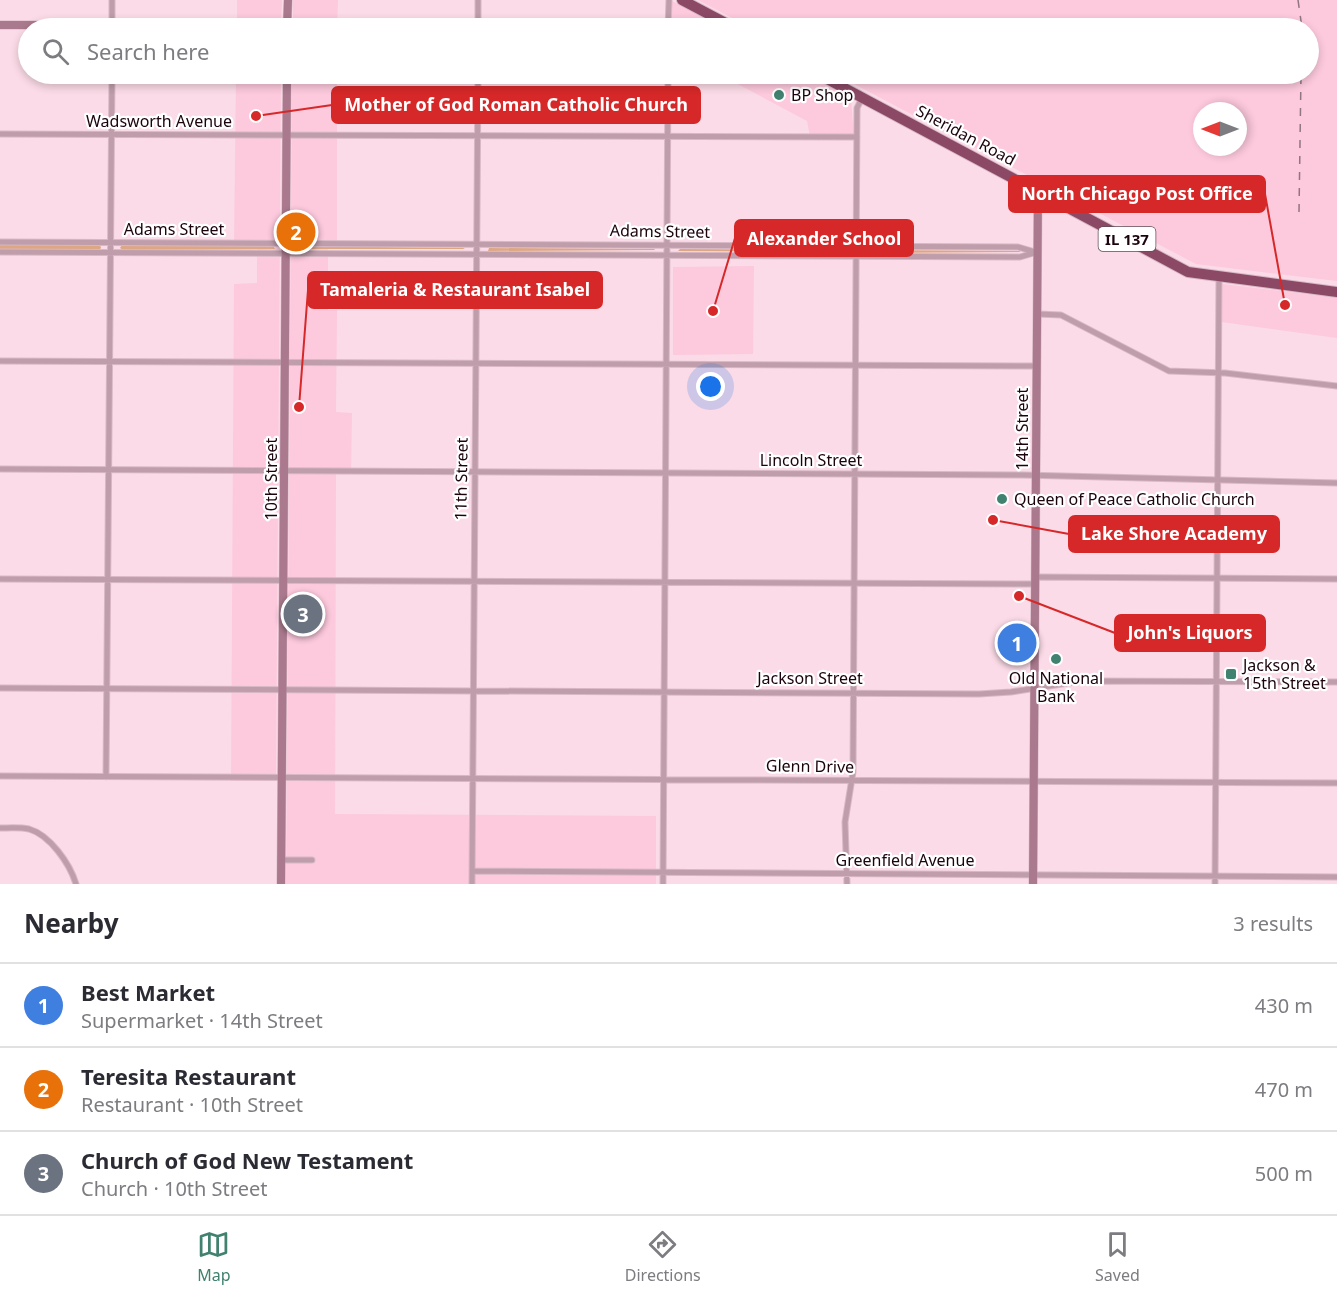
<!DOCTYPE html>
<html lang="en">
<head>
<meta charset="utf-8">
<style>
  body { margin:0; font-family:"Noto Sans",sans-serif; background:#f7f7f7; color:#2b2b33 }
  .compass { position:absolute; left:1193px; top:102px; width:54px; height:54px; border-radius:50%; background:#fff; box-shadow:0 3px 9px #0003; rotate:270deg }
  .you { position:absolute; left:711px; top:387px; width:21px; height:21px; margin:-15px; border:4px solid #fff; border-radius:50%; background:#1a73e8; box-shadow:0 0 0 9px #1a73e833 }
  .badge { display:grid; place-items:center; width:39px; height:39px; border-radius:50%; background:#41816f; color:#fff; font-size:20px; font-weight:700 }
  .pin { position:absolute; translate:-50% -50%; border:3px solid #fff; box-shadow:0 2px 6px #0006 }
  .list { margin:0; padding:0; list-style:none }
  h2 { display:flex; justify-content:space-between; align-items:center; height:78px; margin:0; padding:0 24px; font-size:26px }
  h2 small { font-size:20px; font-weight:400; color:#7c7c81 }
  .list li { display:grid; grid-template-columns:39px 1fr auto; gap:18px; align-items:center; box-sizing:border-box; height:84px; padding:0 24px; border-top:2px solid #e1e1e2 }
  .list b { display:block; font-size:22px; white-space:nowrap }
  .list p { margin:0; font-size:20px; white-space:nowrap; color:#7c7c81 }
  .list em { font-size:20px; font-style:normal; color:#7c7c81 }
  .icon { flex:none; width:33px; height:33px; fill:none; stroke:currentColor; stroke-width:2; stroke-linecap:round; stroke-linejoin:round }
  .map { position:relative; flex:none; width:1337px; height:884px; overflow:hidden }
  .search { position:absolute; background:#fff; box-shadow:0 3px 9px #0003; left:18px; right:18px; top:18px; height:66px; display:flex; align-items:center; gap:15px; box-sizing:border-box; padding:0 21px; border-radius:33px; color:#7c7c81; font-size:22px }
  .sheet { height:330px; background:#fff }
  nav { display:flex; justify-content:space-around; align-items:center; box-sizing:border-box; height:84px; border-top:2px solid #e1e1e2; background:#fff; font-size:16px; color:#7c7c81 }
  nav a { display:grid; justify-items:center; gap:3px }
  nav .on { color:#41816f }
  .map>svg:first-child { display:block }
  .built { fill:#fdc9dd; fill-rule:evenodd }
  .green { fill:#dea784 }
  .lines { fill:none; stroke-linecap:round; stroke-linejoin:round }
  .street-casing { stroke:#d7b8c4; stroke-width:7 }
  .secondary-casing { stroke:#d7b8c4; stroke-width:9 }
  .highway-casing { stroke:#d7b8c4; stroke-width:12 }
  .street { stroke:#bf9daa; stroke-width:5 }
  .secondary { stroke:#aa798d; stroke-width:8 }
  .highway { stroke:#8b4966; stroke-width:10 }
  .rail { stroke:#927581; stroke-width:1.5; stroke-dasharray:8 8; stroke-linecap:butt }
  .poi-dot { fill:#41816f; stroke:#fff; stroke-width:2 }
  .labels { text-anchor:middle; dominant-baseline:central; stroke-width:4.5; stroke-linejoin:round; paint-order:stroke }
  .shield { fill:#fff; stroke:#5f4f56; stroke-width:1.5 }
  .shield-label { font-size:15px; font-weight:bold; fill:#1b030e }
  .poi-label { font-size:16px; fill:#1b030e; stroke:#fff; text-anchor:start }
  .street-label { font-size:16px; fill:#1b030e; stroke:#fff }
  .leader { fill:none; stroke:#d62828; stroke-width:2 }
  .callout-dot { fill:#d62828; stroke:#fff; stroke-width:2 }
  .callout { fill:#d62828; stroke:#d62828; stroke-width:2 }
  .callout-label { font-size:18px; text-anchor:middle; font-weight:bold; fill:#fff }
</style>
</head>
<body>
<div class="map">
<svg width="1337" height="884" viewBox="0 0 1337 884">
  <rect width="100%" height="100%" fill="#fbdbe7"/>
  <path class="built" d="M237,0H282L281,28H237Z
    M293,0H338L337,28H293Z
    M670,0L723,28H668Z
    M698,0H1337V281L1196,264L835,74H1308V28H751ZM1202,111H1238V147H1202Z
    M236,74H281L276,781H231L234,284L257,283V248L234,247Z
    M292,74H337V248H328V310H337L336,412L352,413L351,472H336L335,814L656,816V884H286Z
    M667,74H807L851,98L854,138L810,136L807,121L734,82L667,81Z
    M754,266L753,354L673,355V267Z
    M1222,284L1337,298V338L1222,322Z"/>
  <path class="green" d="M0,245H99L101,247L100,250L0,249Z
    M122,245L273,246L275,249L123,250L120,248Z
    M298,246L463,248L465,249H299Z
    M489,248L654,249L655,250L488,251Z
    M680,249L844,250L845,252L678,251Z
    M869,250L1019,251L1021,252L869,253Z"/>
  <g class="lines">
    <defs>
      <path id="street" d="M288,25L668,28
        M112,27V0
        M478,27V0
        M668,28L669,0
        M0,134L857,137
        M0,242L1018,247L1035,252
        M0,252L1020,257L1037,252
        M1037,314L1061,315L1169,371L1225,373L1337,386
        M0,361L1036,366
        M0,469L1023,475L1337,483
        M1035,577L1337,579
        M0,579L1035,584
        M0,688L979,694L1011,692L1081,681L1337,682
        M0,776L1337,783
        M106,777L112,74
        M0,828C9,828 20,827 29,829C50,835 70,864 76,884
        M281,860H312
        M472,871L1337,877
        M472,884L478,74
        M663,884L668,74
        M847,884L845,822L853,772L857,108L862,98
        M1215,884L1219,277"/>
      <path id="secondary" d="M0,25H288
        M287,28L288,0
        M281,884L287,74
        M1033,884L1038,191"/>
      <path id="highway" d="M682,0L735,28
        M818,74L1188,272L1337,292"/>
    </defs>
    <use href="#street" class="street-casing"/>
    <use href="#secondary" class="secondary-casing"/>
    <use href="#highway" class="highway-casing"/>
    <use href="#street" class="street"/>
    <use href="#secondary" class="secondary"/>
    <use href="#highway" class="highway"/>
    <path class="rail" d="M1298,0L1302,28
      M1299,212L1301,74"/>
  </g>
  <g class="poi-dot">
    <circle cx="779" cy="95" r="6"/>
    <circle cx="1002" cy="499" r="6"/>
    <circle cx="1056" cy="659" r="6"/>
    <rect x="1225" y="668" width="12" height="12" rx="3"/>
  </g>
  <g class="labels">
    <rect class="shield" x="1098.5" y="227" width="57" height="24" rx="4.5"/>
    <g class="shield-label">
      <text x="1127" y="239">IL 137</text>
    </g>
    <g class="poi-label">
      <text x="791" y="95">BP Shop</text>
      <text x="1014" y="499">Queen of Peace Catholic Church</text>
      <text x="1243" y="665">Jackson &amp;<tspan x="1243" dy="18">15th Street</tspan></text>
      <text x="1056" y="678" text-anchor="middle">Old National<tspan x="1056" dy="18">Bank</tspan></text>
    </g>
    <g class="street-label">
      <text x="159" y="121">Wadsworth Avenue</text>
      <text transform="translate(966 135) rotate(28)">Sheridan Road</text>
      <text x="174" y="229">Adams Street</text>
      <text transform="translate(660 231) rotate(1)">Adams Street</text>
      <text transform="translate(1022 429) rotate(-90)">14th Street</text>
      <text x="811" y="460">Lincoln Street</text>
      <text transform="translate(271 479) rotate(-90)">10th Street</text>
      <text transform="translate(461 479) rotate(-89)">11th Street</text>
      <text x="810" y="678">Jackson Street</text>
      <text transform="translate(810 766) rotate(1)">Glenn Drive</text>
      <text x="905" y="860">Greenfield Avenue</text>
    </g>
  </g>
  <path class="leader" d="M256 116L332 105M1285 305L1265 194M713 311L735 238M299 407L308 290M993 520L1069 534M1019 596L1115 633"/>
  <g class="callout-dot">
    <circle cx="256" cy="116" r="6"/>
    <circle cx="1285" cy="305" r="6"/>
    <circle cx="713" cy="311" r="6"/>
    <circle cx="299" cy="407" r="6"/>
    <circle cx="993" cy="520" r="6"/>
    <circle cx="1019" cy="596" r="6"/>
  </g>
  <g class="callout">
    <rect x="332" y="87" width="368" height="36" rx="6"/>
    <rect x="1009" y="176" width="256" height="36" rx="6"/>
    <rect x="735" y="220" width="178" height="36" rx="6"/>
    <rect x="308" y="272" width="294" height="36" rx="6"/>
    <rect x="1069" y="516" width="210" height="36" rx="6"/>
    <rect x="1115" y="615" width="150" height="36" rx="6"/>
  </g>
  <g class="callout-label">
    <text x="516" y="111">Mother of God Roman Catholic Church</text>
    <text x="1137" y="200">North Chicago Post Office</text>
    <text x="824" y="245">Alexander School</text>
    <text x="455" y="296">Tamaleria &amp; Restaurant Isabel</text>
    <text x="1174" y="540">Lake Shore Academy</text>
    <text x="1190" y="639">John's Liquors</text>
  </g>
</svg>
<svg class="compass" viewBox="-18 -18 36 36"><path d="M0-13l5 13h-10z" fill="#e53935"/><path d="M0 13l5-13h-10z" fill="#7c7c81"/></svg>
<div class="you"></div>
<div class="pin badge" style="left:1017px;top:643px;background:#3f7fe0">1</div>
<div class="pin badge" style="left:296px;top:232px;background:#e8710a">2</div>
<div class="pin badge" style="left:303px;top:614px;background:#6b7280">3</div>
<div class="search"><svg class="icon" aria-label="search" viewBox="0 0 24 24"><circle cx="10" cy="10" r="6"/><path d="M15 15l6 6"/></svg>Search here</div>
</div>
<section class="sheet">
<h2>Nearby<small>3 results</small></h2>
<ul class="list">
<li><span class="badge" style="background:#3f7fe0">1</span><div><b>Best Market</b><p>Supermarket · 14th Street</p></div><em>430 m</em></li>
<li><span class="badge" style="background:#e8710a">2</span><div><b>Teresita Restaurant</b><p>Restaurant · 10th Street</p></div><em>470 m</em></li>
<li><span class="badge" style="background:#6b7280">3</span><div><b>Church of God New Testament</b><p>Church · 10th Street</p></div><em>500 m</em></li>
</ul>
</section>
<nav>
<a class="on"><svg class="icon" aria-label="map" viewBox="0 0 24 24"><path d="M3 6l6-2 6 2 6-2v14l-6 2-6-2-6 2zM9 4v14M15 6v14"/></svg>Map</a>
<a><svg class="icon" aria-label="directions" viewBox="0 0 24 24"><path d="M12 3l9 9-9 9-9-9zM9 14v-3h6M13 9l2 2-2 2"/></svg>Directions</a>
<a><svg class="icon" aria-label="saved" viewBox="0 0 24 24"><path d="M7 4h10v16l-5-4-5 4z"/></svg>Saved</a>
</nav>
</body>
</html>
